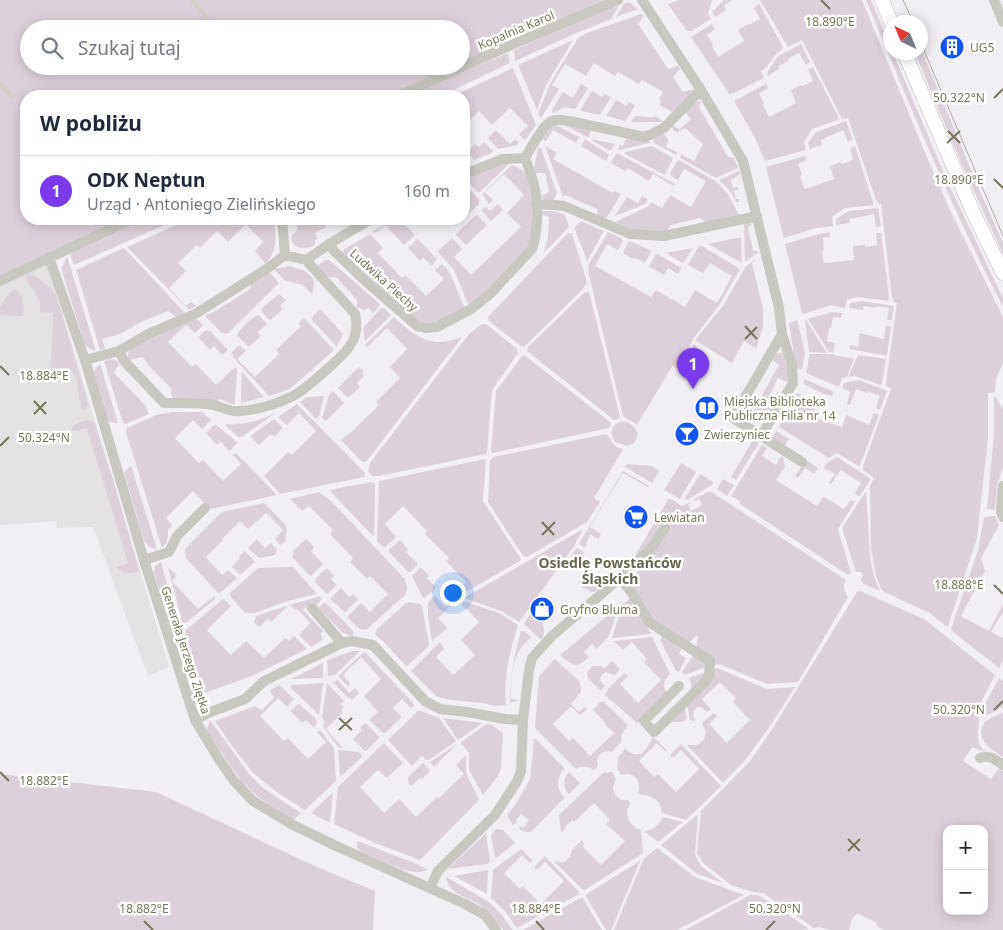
<!DOCTYPE html>
<html lang="pl">
<head>
<meta charset="utf-8">
<style>
  body { margin:0; font-family:"Noto Sans",sans-serif; background:#f6f6f7; color:#1f2937 }
  .controls { position:absolute; right:15px; bottom:15px; display:grid; overflow:hidden; border-radius:10px; box-shadow:0 2px 12px #0003 }
  .controls button { width:45px; height:45px; display:grid; place-items:center; padding:0; border:0; border-bottom:1px solid #e0e1e3; background:#fff; color:#1f2937; font:25px sans-serif }
  .compass { position:absolute; left:883px; top:15px; width:45px; height:45px; border-radius:50%; background:#fff; box-shadow:0 2px 12px #0003; rotate:316deg }
  .you { position:absolute; left:452px; top:592px; width:18px; height:18px; margin:-12px; border:4px solid #fff; border-radius:50%; background:#1a73e8; box-shadow:0 0 0 8px #1a73e833 }
  .badge { display:grid; place-items:center; width:32px; height:32px; border-radius:50%; background:#7c3aed; color:#fff; font-size:16px; font-weight:700 }
  .pin { position:absolute; translate:-50% -41px; filter:drop-shadow(0 1px 2px #0008) }
  .pin::after { content:''; position:absolute; top:26px; width:18px; height:15px; background:inherit; clip-path:polygon(0 0,100% 0,50% 100%) }
  .list { margin:0; padding:0; list-style:none }
  h2 { display:flex; justify-content:space-between; align-items:center; height:65px; margin:0; padding:0 20px; font-size:21px }
  h2 small { font-size:16px; font-weight:400; color:#747a83 }
  .list li { display:grid; grid-template-columns:32px 1fr auto; gap:15px; align-items:center; box-sizing:border-box; height:70px; padding:0 20px; border-top:1px solid #e0e1e3 }
  .list b { display:block; font-size:19px; white-space:nowrap }
  .list p { margin:0; font-size:16px; white-space:nowrap; color:#747a83 }
  .list em { font-size:16px; font-style:normal; color:#747a83 }
  .icon { flex:none; width:28px; height:28px; fill:none; stroke:currentColor; stroke-width:2; stroke-linecap:round; stroke-linejoin:round }
  .map { position:relative; flex:none; width:1003px; height:930px; overflow:hidden }
  .search { position:absolute; background:#fff; box-shadow:0 2px 12px #0003; left:20px; top:20px; width:450px; height:55px; display:flex; align-items:center; gap:12px; box-sizing:border-box; padding:0 18px; border-radius:28px; color:#747a83; font-size:19px }
  .panel { position:absolute; background:#fff; box-shadow:0 2px 12px #0003; left:20px; top:90px; width:450px; height:135px; border-radius:20px }
  .map>svg:first-child { display:block }
  .built { fill:#e3e1e2 }
  .green { fill:#dcd0db; fill-rule:evenodd }
  .lines { fill:none; stroke-linecap:round; stroke-linejoin:round }
  .stream { stroke:#d3cfc5; stroke-width:4 }
  .secondary-casing { stroke:#bdbcb3; stroke-width:15 }
  .minor { stroke:#c8c8c1; stroke-width:10 }
  .secondary { stroke:#fff; stroke-width:14 }
  .tram { stroke:#abaa9d; stroke-width:1 }
  .ticks { fill:none; stroke:#787658; stroke-width:2 }
  .labels { text-anchor:middle; dominant-baseline:central; stroke-width:5; stroke-linejoin:round; paint-order:stroke }
  .street-label { font-size:12px; fill:#787658; stroke:#fff }
  .poi-label { font-size:12px; fill:#787658; stroke:#fff; text-anchor:start }
  .neighbourhood-label { font-size:14px; font-weight:bold; fill:#68664f; stroke:#fff }
  .ticks-label { font-size:12px; text-anchor:middle; fill:#787658; stroke:#fff; stroke-width:5; stroke-linejoin:round; paint-order:stroke }
</style>
</head>
<body>
<div class="map">
<svg width="1003" height="930" viewBox="0 0 1003 930">
  <rect width="100%" height="100%" fill="#f2eff4"/>
  <path class="built" d="M47,262L169,667L148,676L93,527L57,528L56,521L0,525V285Z"/>
  <path class="green" d="M0,0H605L461,66V29H29V66H460L394,96H26V219H125L0,276Z
    M679,0H712L708,14L711,19L691,31H687L668,4Z
    M724,0H733L724,5L726,10L715,17L712,12Z
    M760,0H862L926,155L949,208L1003,317V363L996,379L995,392L988,393V437L977,538L948,626H946L930,613L884,592L881,589L876,576L871,548L870,486L874,478L863,470V466L891,389L886,386V383L897,303L894,302L892,297L881,204H879L876,200L848,118L842,119L802,40L788,47Z
    M866,0H871L890,46V52L893,53L949,185L1003,298V307C951,208 909,103 866,0Z
    M629,2L638,9L616,17L624,4Z
    M759,4L783,47L782,50C770,56 771,66 761,71L764,78L730,95L691,37L712,24L715,29L707,35L713,45L712,46L718,57L744,41L738,30L748,24L749,25L760,19L754,8Z
    M619,6L611,19L574,34L515,61L514,50L604,10Z
    M641,14L644,15L638,24L668,69L678,66L680,69L673,77L683,92L693,89L694,90L691,95L672,112L659,105L661,101L659,99L663,92L642,80L639,84L618,72L615,76L594,63L586,76L565,64L552,85L559,89L541,118L538,114L550,84L578,38L587,33Z
    M573,40L546,85L537,110L518,65Z
    M801,44L810,62L806,65L799,53L788,59L789,61L778,66L779,69L768,76L767,73L778,56Z
    M921,48L978,187L1003,243V254L962,165L915,53L920,52Z
    M508,53L510,63L441,96H407Z
    M813,67L838,116V120L812,129L804,142L806,150L765,161L755,138L734,101L766,84L768,88L759,93L764,104L763,105L769,117L796,103L791,90L801,85L802,86L813,81L808,69Z
    M513,68L536,125L526,139L524,140L519,134L528,126L510,108L492,125L479,111L464,126V96H453Z
    M581,84L588,88L576,108L574,109L565,107L553,113L552,110L563,92L573,98Z
    M592,91L602,97L605,94L611,97L600,115L582,111L581,109Z
    M616,100L626,106L629,102L635,105L626,121L606,116Z
    M701,101L699,107L728,157L734,158L738,168L716,178L680,158L681,154L694,161L703,144L685,128L678,132L674,131L672,127L673,124L679,130L691,119L685,112L696,102Z
    M635,116L649,117L653,118L655,116L664,122H631Z
    M846,121L853,140L848,142L843,130L821,140L822,145L810,149L808,143L816,132Z
    M556,125L579,137L576,143L553,130L546,141L542,139C546,132 550,127 556,125Z
    M564,125L591,131L589,138Z
    M496,130L510,144L515,139L519,142L517,145L498,149L488,138Z
    M663,134L665,135L669,141L666,147L677,152L676,155L654,143L653,138Z
    M627,138L649,140L650,143L619,150L618,149L620,145L623,146Z
    M585,139L608,154L609,155L606,161L581,146Z
    M590,139L615,144L611,150L610,151Z
    M484,142L493,151L492,153L474,160L467,152L475,144L479,147Z
    M545,146L557,153L553,159L613,193L615,191L621,194L606,219L598,215L597,209L565,195L563,197Z
    M652,146L673,158L665,175L625,154V152Z
    M855,146L873,202V205L845,208L832,217L833,226L816,228L784,238L766,167L805,156L807,160L798,164L802,175L800,176L805,189L834,179L830,166L841,162L842,164L853,160L850,148Z
    M538,147L541,148L557,193L554,200H545L541,196L549,192L545,173H535L534,169Z
    M617,153L675,184L674,186L653,174L649,181L628,168L625,171L611,163L616,154Z
    M679,160L717,182L728,194L739,215L706,223L700,218L671,225L667,231L632,230L615,222L649,206L651,202L662,208L670,195L691,207L706,181L684,169L678,180L671,176L670,173L677,161Z
    M503,164H509L480,192H478L465,179Z
    M512,165C517,167 522,169 525,174C533,186 535,232 529,244C528,247 526,249 524,251L479,298L468,304L454,270L438,252V251L452,238L462,249L454,257L471,275L521,227L507,213L524,195L504,174L485,192L493,200L489,204L482,194Z
    M739,171L740,174L731,180L733,188L738,187V189L734,191L736,199H739V202H736L730,191L719,180Z
    M467,187L479,199V204L464,218V188Z
    M642,196L648,200L645,204L615,216L627,197L638,203Z
    M498,204L503,210L491,221L481,210L486,207L490,211Z
    M878,208L881,226L876,227L874,214L850,219V223L836,225V219L849,211Z
    M542,211H552L564,214L569,227L544,253L548,236L549,217L540,214Z
    M476,215H477L487,225L466,245L456,235V234Z
    M143,219H178L74,265L70,256L72,248Z
    M190,219H274C276,237 278,248 266,264L255,251L263,242L246,224L228,242L217,231L200,248L197,245L178,263L186,271L169,288L186,306L191,302L196,306L189,310L127,247Z
    M297,219H332L325,223L326,227L315,233L318,239L315,240V245C309,249 300,249 294,245L291,239L292,235L297,230Z
    M581,221L604,231L587,261L575,229V227Z
    M393,222L404,224L414,234V236L404,245L385,225L376,233L373,231L384,225Z
    M748,222L752,224L748,228L753,250L759,252L745,262L744,223Z
    M608,232L621,238L623,241L618,250L607,244L595,266L651,297L656,290L685,307L695,290L717,303L732,276L710,263L703,273L688,265L698,247L702,246L740,269L720,304L693,339L680,370L673,365L637,425C633,421 627,420 623,416L588,271L589,264Z
    M830,232V237L823,238L824,250L822,251L824,263L854,260L853,246L865,245V247L877,245L876,233H881L889,296L888,301L857,297L847,300L845,308L831,305L803,314L802,313L785,244L819,234Z
    M568,233H570L572,234L587,282L582,290L525,346H521L489,321L488,317Z
    M370,234L383,248L378,253L402,278L405,275L426,296L444,279L435,270L442,264L450,273L464,307C449,316 435,328 417,320L344,255L343,250Z
    M741,237L742,263L708,244Z
    M417,239L419,240L437,259L432,266L423,257L420,261L408,248Z
    M630,241L650,250L651,252L645,263L634,257L633,259L623,253L628,242Z
    M124,248L186,314L177,318L168,311L141,322L120,334L102,339L105,349L100,350L76,270Z
    M693,248L684,262L682,263L666,253Z
    M658,254L681,268L678,274L668,268L664,275L649,267L655,255Z
    M67,256L96,351L90,349L85,345L62,271V268Z
    M760,256L752,263L763,309V328L756,348L744,341L732,363L696,341L695,340L723,306L746,266Z
    M326,260H329L380,304L379,307L373,313L368,308L364,311L359,307L357,309V300L336,277C328,279 324,274 318,269V265Z
    M290,266L305,271L313,278L314,283L312,294L303,285L284,280L274,269Z
    M270,273L279,283L227,334L222,333L206,317V315L212,313L250,289L251,284Z
    M28,274C38,275 50,287 56,295L87,400L88,404L86,409L83,410C76,400 81,373 68,369C63,367 56,368 51,368L53,313L40,312C42,296 31,291 26,278Z
    M16,289C24,295 24,307 23,316L0,315V307L11,291Z
    M589,292L620,417L618,419L614,420L527,351L528,347L584,293Z
    M279,294L286,300L280,306L283,309L271,320L268,319L262,312V308Z
    M862,301L894,306L892,320H887L889,308L876,306V308L864,306L863,310L849,308L850,303Z
    M381,308H384L391,315L365,341L363,328Z
    M320,309L343,334L337,347L312,320L313,316Z
    M832,312L842,313L841,318L833,317L831,328H829L827,341L835,343L833,353L829,352L808,319Z
    M259,315L267,324L258,332L261,336L249,347L237,335C241,328 251,317 259,315Z
    M394,317C405,328 421,341 437,342C445,342 454,340 462,337L366,462H362L341,440L348,434H349L379,405L376,402L400,378L390,367L407,349L387,328L367,347L365,345Z
    M304,318L334,350L290,389L269,396L233,357L232,352L238,346H241L246,351L237,359L255,377L279,354L276,350L301,326L298,324Z
    M195,319L198,320L203,325L195,333L186,325L168,342L192,367L196,364L216,385L235,367L237,370L235,405L219,399L217,401L175,399L172,396L171,393L172,389L148,365L143,357L129,360C128,357 127,355 129,352C133,344 185,322 195,319Z
    M797,320L805,353L802,370L796,367L789,323Z
    M805,320H806L821,344L827,353L809,352Z
    M482,324H486L517,349L518,353L492,390L487,452L486,454L379,476H372L368,471L370,463L469,334Z
    M886,326L891,327L887,356L850,349V345L858,347L860,333L884,339Z
    M206,330L210,331L227,349V351L222,355L214,346L210,350L198,337Z
    M694,344L698,348L686,370H683V368L693,345Z
    M781,353H783L789,373L787,382L778,378L766,403L773,407L767,417L763,421L754,419L743,413C743,406 745,403 750,400L757,404L779,365L772,360L774,354Z
    M810,354H829L854,359L847,377L842,378L839,387L806,373Z
    M524,355L610,422L611,424L609,428L493,453L491,451L496,391L522,356Z
    M858,355L886,359L882,384L880,385L855,376L848,377Z
    M109,359C114,359 118,360 119,365L114,373L145,405L149,414L126,424L123,423L104,361Z
    M100,364L118,423C114,423 110,423 107,419L94,373L95,369Z
    M359,367L363,371L362,373L364,376L357,383L360,387L348,398L338,388Z
    M242,372L264,397L241,403Z
    M804,379L834,392L832,396L821,393L804,384Z
    M859,380L887,391L880,410L876,408L880,396L868,391L867,393L856,389L850,405L847,404L850,392L842,388L844,383Z
    M333,391L344,403L326,421L322,418L329,395Z
    M797,393L817,404L813,417L842,427L846,415L869,425L874,413L879,415L860,465L858,466L837,453L829,458L779,427Z
    M324,396L319,416L316,419L300,402L307,397Z
    M994,397H996L1003,409V467L997,486L995,510L987,509L994,434Z
    M297,404L365,473L364,477L280,494L264,476L288,452L292,455L316,431L299,413L287,425L278,417Z
    M278,411L243,436L239,438L225,425L227,424C244,426 263,420 278,411Z
    M172,412H202L211,420L202,429L193,420L175,438L199,463L203,460L223,481L241,464L233,455L235,453L241,458L277,495L210,509L193,491L166,518L172,525L168,530C168,537 168,544 162,548L126,432L127,428L156,415Z
    M274,419L283,428L275,436L271,434L259,445L250,436Z
    M88,420L94,422L113,479L139,571C131,574 122,574 117,567L128,563L87,428L75,431H72V428L74,425L78,423Z
    M620,422C629,421 635,426 638,434L634,443L627,446L615,442L612,436C610,429 614,425 620,422Z
    M215,424L238,443L229,451L221,442L217,445L206,433Z
    M776,431L789,439L784,447L771,439Z
    M606,434C613,440 611,447 623,449L594,498L600,502L587,522L527,557L523,556L488,502L490,460L493,457Z
    M753,440H755L759,443L736,480L731,477Z
    M762,445L767,448L762,456L776,465L781,456L783,457L785,467L776,480L817,506L823,497H824L844,509L851,500L855,502L838,529L851,573L848,575L740,504V501L731,496Z
    M837,457L871,479L859,497L855,493L861,483L841,470L831,484L829,483L835,474L824,468L827,463Z
    M485,459L486,460L483,501L521,559L520,561L462,594L449,599L466,582L446,561L449,558L425,534L427,531L403,506L385,524L396,537L385,547H383L377,541L379,481Z
    M806,460L818,468L814,474L805,468L798,478L795,476Z
    M681,463L696,472L680,499L664,490Z
    M627,464L652,466L659,471L652,483L625,467Z
    M131,466L157,549L151,548L144,541L124,472Z
    M623,471L649,486L648,487L623,473L590,527L601,534L598,539L590,534L585,548L579,544Z
    M700,474L713,482L712,485L687,500L685,498Z
    M723,479L734,485L727,496L717,489Z
    M372,482L375,484L374,536H373L329,490Z
    M710,491L846,580C842,586 844,591 848,597L798,682L767,684L719,664L712,666L696,648L698,637L696,636L691,641L689,642L651,618L634,587C633,578 638,571 642,564L635,556L669,498L682,506L690,502L691,503L688,505L691,511L702,505L699,499L695,501L694,499Z
    M866,491L870,557L874,577L880,591L864,584L861,580L863,574L861,572H856L842,528Z
    M319,492L330,500L405,579L407,588L406,594L366,630C358,630 353,623 348,618V616L361,603L370,612L388,594L370,576L367,579L350,562L353,558L330,534L333,530L309,506L302,511L290,499Z
    M264,503L285,524L287,529L285,542L280,545L275,539L283,530L266,513L248,529L240,521L222,539L223,540L206,557L222,575L228,570L236,577V579L220,593H218L186,558L185,551L186,548L222,512Z
    M995,516L999,525L981,558L985,571L961,616L989,631L1003,604V612L991,632L1003,638V660L999,668L952,631L951,629L978,550L984,517Z
    M583,529L574,546L519,622L501,611L464,598Z
    M257,539L265,548L271,543L277,550L275,555L259,558L248,548Z
    M306,539L314,547L311,551L323,564L311,576L309,575L293,558V551Z
    M400,540L408,549L406,552L418,564L410,572H408L389,552V550Z
    M577,548L584,552L579,568L573,560L571,561C569,556 574,552 577,548Z
    M245,551L255,562L240,575L232,567L240,558L239,556Z
    M161,562L179,628L173,634L154,573L155,566Z
    M168,567L177,575L172,581L198,609L215,596V599L183,625Z
    M290,567H293L317,594L288,601L255,613H245L230,596V593L258,568Z
    M421,567L429,576L427,578L436,587L425,598H423L412,576Z
    M327,568L334,576L331,579L337,585L327,594L315,582L316,578Z
    M587,571L594,573L591,576L600,584L603,582C602,589 597,592 591,592L585,588L584,589L578,582L586,576Z
    M341,588L349,597L353,594L358,599L345,612L330,599Z
    M860,591L924,619L995,675L980,704L978,736L979,744L984,751V752L972,747L963,761L991,779L999,768L1003,771V930H884L876,926L877,923L857,913L852,919L849,929L850,930H832L818,927L814,928L763,893L753,892L731,885L703,863L697,853L701,811L750,761L771,731L857,592ZM947,829H984V911H947Z
    M320,596L322,599L316,606L312,602L303,610L323,631L320,634L322,638V640L311,647L299,635L310,623L297,609L296,610L290,605Z
    M435,596L445,607L455,602L438,618L447,628L432,641L428,617V602Z
    M631,597L636,604L651,634L612,638L623,604Z
    M223,599L225,600L231,606L207,630L231,655L246,641L264,658L285,638L289,641L294,636L307,649L252,676L204,693L185,631Z
    M458,600H460L499,613L518,625C510,651 503,678 506,705L496,706L482,703L451,700L436,696L411,671L440,642L444,649L436,657L453,675L475,655L461,640L479,622Z
    M325,602L353,631V637L342,632L318,608Z
    M409,602L420,604L422,606L429,644L428,647L408,665L406,666L382,640L375,635L377,629L406,603Z
    M289,605L271,622L268,619L259,627L254,622L256,616Z
    M618,607L609,636L597,649L592,644L584,652L589,657C576,670 572,665 560,655Z
    M533,609C540,619 549,629 541,640L524,624Z
    M521,631H524L531,637C526,642 521,647 518,653C511,666 511,685 511,699L519,700L510,703C510,679 514,655 521,631Z
    M662,636L683,646L679,654L686,658L679,672L676,671L660,640Z
    M652,637L670,674C664,680 662,686 667,693L637,723L605,695L608,689L624,673L628,676L620,684L638,703L661,680L644,662L647,659L632,642L623,650L614,641Z
    M352,651H360L335,675L328,676L327,660Z
    M364,652L366,653L414,704V706L411,708L402,699L393,708L402,717L385,733L382,732L369,720L378,712L364,696L381,679L361,657L343,675L350,684L348,686L338,676Z
    M694,654L705,662L706,667L685,675L682,672Z
    M555,659L580,682L581,692L571,704L579,712L585,707L587,709L580,715L571,706L553,724L569,741L573,738L590,756L614,733L605,724V722L593,710L599,703L603,701L628,725L622,734L621,742L612,752C602,749 595,756 598,766L594,770C588,766 582,765 576,769L535,728L539,676Z
    M612,661L620,669L615,675L606,672C599,676 599,681 605,686L601,691L588,678L587,673L592,666H600L605,668Z
    M323,663V678L291,679Z
    M717,668L767,689L795,687L768,729L746,759L723,783L687,745H697L704,740L706,732L702,723L714,713L717,716L709,724L727,743L750,720L733,702L736,698L720,682L702,699L711,709L707,712L701,707C694,708 691,713 695,719L694,721L690,720L687,704L712,670Z
    M706,672V674L691,690V684L689,678Z
    M999,678L1003,681V707L985,716V704Z
    M338,680L349,693L355,688L359,693L352,700L349,697L348,698L333,682Z
    M323,683L319,715L290,687L292,685Z
    M327,683L344,701L340,704L344,707L341,710L343,712L326,729L343,748L338,747L323,726L325,722L322,718Z
    M196,684L203,707L198,706L193,703L190,691Z
    M279,685L294,699L287,707L278,698L260,716L284,741L288,738L308,759L326,742L317,732L320,730L334,748L336,781L305,810L278,793L253,773L229,742L215,721L255,706L262,710L274,698L270,690Z
    M298,704H299L317,720L316,725L314,728L306,720L302,723L291,711Z
    M684,706L687,719L682,722H671Z
    M418,711H421L439,718L456,741L429,760H426L422,756L412,766L388,740Z
    M1003,712V757C992,750 973,738 985,722C989,718 998,715 1003,712Z
    M443,718L483,723L458,740Z
    M210,720L250,775L263,788L301,813L293,821L258,797L242,782L206,731Z
    M365,723L367,725H368L378,736L379,738L366,751H365L353,739L362,730L360,728Z
    M487,724L492,725L503,733L501,769L498,776L483,795L469,770V753L461,743V742Z
    M653,736L667,751L666,752L657,743L639,761L654,777L658,774L676,792L699,769L681,750L673,758L670,755L681,744L721,786L686,820L662,813C661,801 653,795 641,795L638,793C642,780 634,771 621,775L617,768L618,762V757L625,749C641,761 646,751 653,736Z
    M534,739H536L564,768C556,779 556,787 564,798L531,832C526,832 522,832 519,828L520,826L523,828L529,820L521,814L516,820L517,823L513,825L508,818V814L517,802L530,779Z
    M384,743L403,763L387,778L378,770L360,787L384,813L399,799L416,817L437,797L439,798L464,774L456,765L466,755V773L479,800L420,860L375,843L334,824L338,787Z
    M457,744L434,767L430,762Z
    M338,750L359,752L362,755V757L340,777Z
    M423,763L430,771L422,779L420,778L411,786L408,782V777Z
    M569,772L580,783L569,794C562,787 563,778 569,772Z
    M604,772L607,773L612,772L616,779L613,787C614,796 619,801 628,800L630,803C624,815 628,825 641,830L643,853L585,890L582,889L554,861L561,863L566,861L570,857L572,850L582,840L584,844L582,846L601,865L625,841L606,824L610,820L594,803L574,822L572,820L566,826L564,831L561,832L559,815Z
    M0,774L156,792L317,867L375,891L373,930H0Z
    M333,792L330,823L311,813Z
    M698,814L695,854L701,866L723,883L697,874L661,845Z
    M663,817L683,822L658,842L644,831C653,830 659,825 663,817Z
    M496,829L503,830L515,843L496,858H495L491,836Z
    M486,833L490,862L487,864L448,869Z
    M358,841L419,865L428,870C424,871 420,872 416,872C402,872 372,856 359,850L357,847Z
    M657,848L695,877L744,895L677,930H614L644,858Z
    M521,849L533,861L530,863L522,855L504,873L520,889L523,886L541,904L564,881L545,862L537,870L534,867L545,856L578,891L579,894L517,928L505,911L491,898L493,870Z
    M640,861L611,930H606L585,895Z
    M488,870L487,894L454,876Z
    M446,877L489,902L500,913L513,930H503C496,922 490,913 481,906C468,896 449,896 446,877Z
    M750,895H758L771,903L809,929L799,930H685Z
    M582,897L602,930H523Z"/>
  <g class="lines">
    <path class="stream" d="M192,0L204,14L212,29
      M0,83L12,97"/>
    <defs>
      <path id="secondary" d="M882,0L891,22
        M904,52L974,214L1003,273"/>
    </defs>
    <use href="#secondary" class="secondary-casing"/>
    <path class="minor" d="M642,0L701,90L743,161L779,308L782,334L733,418L802,462
      M994,0L1003,22
      M398,96L509,46L618,0
      M525,158C531,149 542,125 552,121C557,119 563,120 569,121L645,137L664,128L701,90
      M464,173L470,172L503,159L525,158
      M536,204L555,205L564,206L630,234L664,236L757,216
      M329,244L371,219
      M49,257L85,360L144,560L195,720L218,758L234,781L253,801L293,825L334,845L465,904L485,915L496,930
      M306,260L329,244L335,252L362,278L417,326L426,328L437,327L471,309L490,294L532,249C538,232 539,203 534,185C532,176 528,167 525,158
      M0,281L132,219
      M119,351L124,361L164,403C181,403 198,402 214,405C223,407 230,413 240,411C256,410 276,404 291,397C304,391 344,356 351,344C357,335 357,323 355,314L306,260L285,255L282,219
      M85,360L119,351L148,334L197,313L268,268L285,255
      M761,436L793,383L792,365L782,334
      M1003,486L1001,512L1003,517
      M144,560L169,552L177,536L205,508
      M620,578L632,593L649,622L710,661L709,675L706,681L654,732L644,721L679,686
      M312,608L342,643
      M195,720L208,713L245,699L264,681L342,643L352,641L373,645L425,701L440,709L467,712L505,719L523,720
      M980,758C989,754 996,760 1003,765
      M430,888L438,871L495,815L516,783L521,772L523,720L529,670L532,658L552,636L620,578L650,550L665,528"/>
    <use href="#secondary" class="secondary"/>
    <path class="tram" d="M903,0L913,22
      M920,41L1003,236"/>
  </g>
  <path class="ticks" d="M821,0L830,9M994,98L1003,89M948,131L960,143M947,143L960,131M994,179L1003,188M745,326L757,339M745,339L757,327M0,366L9,375M34,401L46,414M34,414L46,402M0,446L9,437M542,522L554,535M542,535L555,522M994,585L1003,594M994,710L1003,701M339,718L352,730M339,730L352,718M0,772L9,781M848,839L860,851M848,851L860,839M144,921L153,930M536,921L544,930M766,930L775,921"/>
  <defs>
    <symbol id="building-disc" viewBox="-11 -11 22 22"><circle r="9.5" fill="#1254f2" stroke="#fff"/><path d="M-4-6H4V6H1V3H-1V6H-4ZM-2.5-4.3h1.7v1.8h-1.7ZM.8-4.3h1.7v1.8H.8ZM-2.5-1h1.7V.8h-1.7ZM.8-1h1.7V.8H.8Z" fill="#fff"/></symbol>
    <symbol id="library-disc" viewBox="-11 -11 22 22"><circle r="9.5" fill="#1254f2" stroke="#fff"/><path d="M-6-4Q-3-5.5-.7-3.5V5Q-3 3-6 4ZM6-4Q3-5.5 .7-3.5V5Q3 3 6 4Z" fill="#fff"/></symbol>
    <symbol id="bar-disc" viewBox="-11 -11 22 22"><circle r="9.5" fill="#1254f2" stroke="#fff"/><path d="M-6-5H6L.8 .8V4.5H3.5V6h-7V4.5H-.8V.8Z" fill="#fff"/></symbol>
    <symbol id="supermarket-disc" viewBox="-11 -11 22 22"><circle r="9.5" fill="#1254f2" stroke="#fff"/><path d="M-6-5.5h2.5l.6 2H6L4.5 2H-2.5L-4.4-4H-6ZM-1.5 3.2a1.3 1.3 0 1 0 .1 0ZM3 3.2a1.3 1.3 0 1 0 .1 0Z" fill="#fff"/></symbol>
    <symbol id="shop-disc" viewBox="-11 -11 22 22"><circle r="9.5" fill="#1254f2" stroke="#fff"/><path d="M-5-2.5h2.3a2.7 3.5 0 0 1 5.4 0H5L5.5 6h-11ZM-1.5-2.5h3a1.5 2.3 0 0 0-3 0Z" fill="#fff"/></symbol>
  </defs>
  <g fill-rule="evenodd">
    <use href="#building-disc" x="938" y="33" width="28" height="28"/>
    <use href="#library-disc" x="693" y="394" width="28" height="28"/>
    <use href="#bar-disc" x="673" y="420" width="28" height="28"/>
    <use href="#supermarket-disc" x="622" y="503" width="28" height="28"/>
    <use href="#shop-disc" x="528" y="595" width="28" height="28"/>
  </g>
  <g class="labels">
    <g class="street-label">
      <text transform="translate(516 30) rotate(-23)">Kopalnia Karol</text>
      <text transform="translate(384 280) rotate(42)">Ludwika Piechy</text>
      <text transform="translate(186 650) rotate(72)">Generała Jerzego Ziętka</text>
    </g>
    <g class="poi-label">
      <text x="970" y="47">UG5</text>
      <text x="724" y="401">Miejska Biblioteka<tspan x="724" dy="14">Publiczna Filia nr 14</tspan></text>
      <text x="704" y="434">Zwierzyniec</text>
      <text x="654" y="517">Lewiatan</text>
      <text x="560" y="609">Gryfno Bluma</text>
    </g>
    <g class="neighbourhood-label">
      <text x="610" y="562">Osiedle Powstańców<tspan x="610" dy="16">Śląskich</tspan></text>
    </g>
  </g>
  <g class="ticks-label">
    <text x="830" y="26">18.890°E</text>
    <text x="959" y="102">50.322°N</text>
    <text x="959" y="184">18.890°E</text>
    <text x="44" y="380">18.884°E</text>
    <text x="44" y="442">50.324°N</text>
    <text x="959" y="589">18.888°E</text>
    <text x="959" y="714">50.320°N</text>
    <text x="44" y="785">18.882°E</text>
    <text x="144" y="913">18.882°E</text>
    <text x="536" y="913">18.884°E</text>
    <text x="775" y="913">50.320°N</text>
  </g>
</svg>
<div class="controls">
<button>+</button>
<button>−</button>
</div>
<svg class="compass" viewBox="-18 -18 36 36"><path d="M0-13l5 13h-10z" fill="#e53935"/><path d="M0 13l5-13h-10z" fill="#747a83"/></svg>
<div class="you"></div>
<div class="pin badge" style="left:693px;top:389px">1</div>
<div class="search"><svg class="icon" aria-label="search" viewBox="0 0 24 24"><circle cx="10" cy="10" r="6"/><path d="M15 15l6 6"/></svg>Szukaj tutaj</div>
<section class="panel">
<h2>W pobliżu<small></small></h2>
<ul class="list">
<li><span class="badge">1</span><div><b>ODK Neptun</b><p>Urząd · Antoniego Zielińskiego</p></div><em>160 m</em></li>
</ul>
</section>
</div>
</body>
</html>
